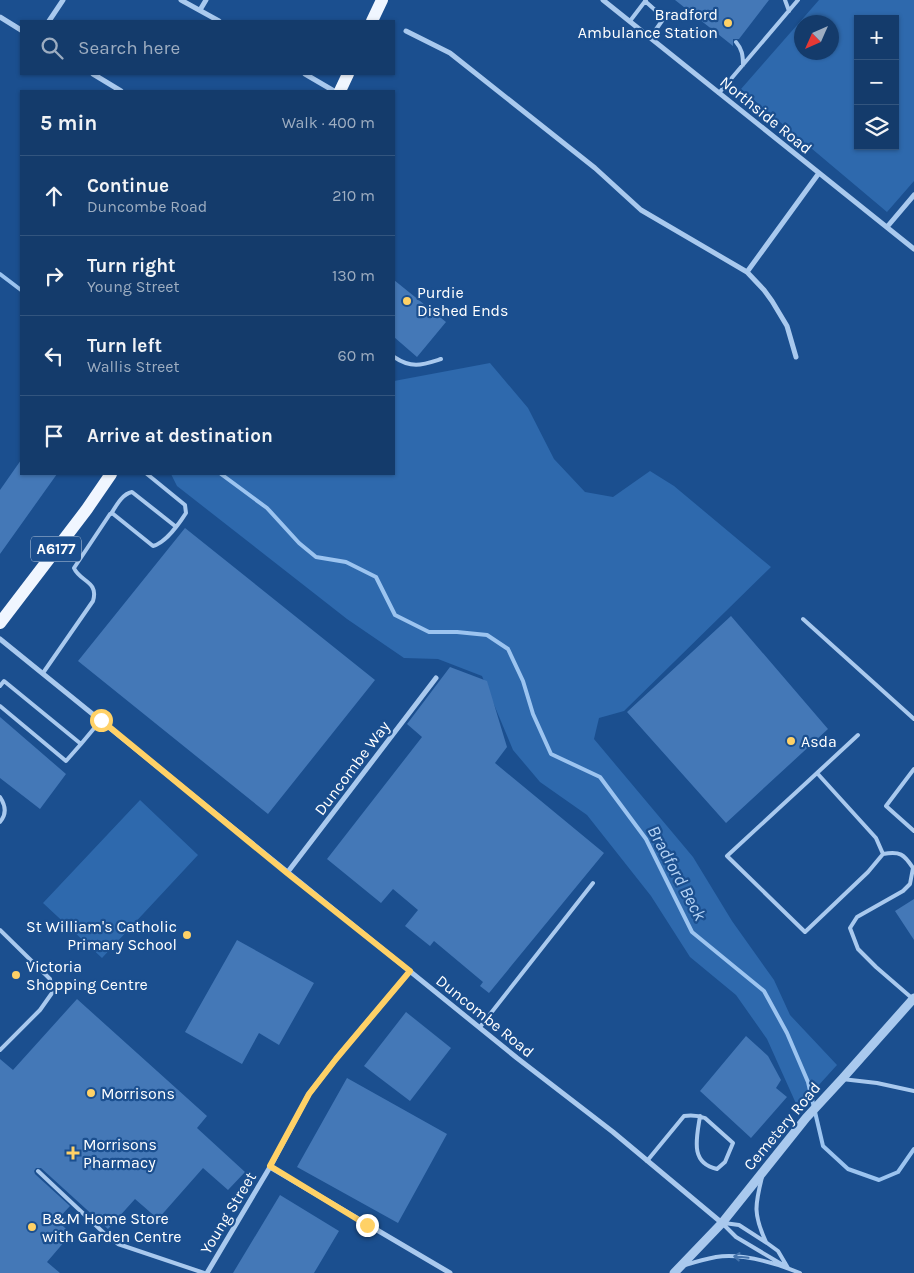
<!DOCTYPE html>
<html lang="en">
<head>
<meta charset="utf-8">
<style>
  body { margin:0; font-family:Karla,sans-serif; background:#214673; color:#f1f3f6 }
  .controls { position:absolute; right:15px; top:15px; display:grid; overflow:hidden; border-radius:0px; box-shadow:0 1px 4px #0004 }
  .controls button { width:45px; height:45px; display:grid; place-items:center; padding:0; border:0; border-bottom:1px solid #33557e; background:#143b6b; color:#f1f3f6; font:25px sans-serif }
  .compass { position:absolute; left:794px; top:15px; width:45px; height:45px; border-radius:50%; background:#143b6b; box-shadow:0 1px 4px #0004; rotate:225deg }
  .stop { position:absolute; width:15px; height:15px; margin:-11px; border:4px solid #ffd166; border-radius:50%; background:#fff }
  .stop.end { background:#ffd166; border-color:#fff; box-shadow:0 1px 5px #0008 }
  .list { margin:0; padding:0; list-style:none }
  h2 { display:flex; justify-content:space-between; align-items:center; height:65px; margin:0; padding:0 20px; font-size:21px }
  h2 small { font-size:16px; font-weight:400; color:#9dadc1 }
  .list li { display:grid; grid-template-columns:32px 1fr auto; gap:15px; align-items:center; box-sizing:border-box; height:80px; padding:0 20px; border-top:1px solid #33557e }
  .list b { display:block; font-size:19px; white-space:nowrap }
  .list p { margin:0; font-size:16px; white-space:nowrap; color:#9dadc1 }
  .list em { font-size:16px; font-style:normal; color:#9dadc1 }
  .icon { flex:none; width:28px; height:28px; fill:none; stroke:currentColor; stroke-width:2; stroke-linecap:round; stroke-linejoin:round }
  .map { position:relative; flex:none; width:914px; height:1273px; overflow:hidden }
  .search { position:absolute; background:#143b6b; box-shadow:0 1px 4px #0004; left:20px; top:20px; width:375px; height:55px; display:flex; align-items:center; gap:12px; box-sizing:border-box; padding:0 18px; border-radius:0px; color:#9dadc1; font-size:19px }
  .panel { position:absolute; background:#143b6b; box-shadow:0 1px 4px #0004; left:20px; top:90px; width:375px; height:385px; border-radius:0px }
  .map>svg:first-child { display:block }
  .green { fill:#2e69ad; fill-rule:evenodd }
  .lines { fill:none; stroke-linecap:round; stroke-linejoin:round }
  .stream { stroke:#9cc4f0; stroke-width:4 }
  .building { fill:#4478b7 }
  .service { stroke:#a9c9ee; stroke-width:4 }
  .minor { stroke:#a9c9ee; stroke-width:5 }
  .tertiary { stroke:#a9c9ee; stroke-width:9 }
  .primary { stroke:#f0f6ff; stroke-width:12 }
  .oneway { stroke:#4674ac }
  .route { stroke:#ffd166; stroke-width:6 }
  .poi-dot { fill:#ffd166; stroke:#1b4f8f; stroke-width:2 }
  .labels { text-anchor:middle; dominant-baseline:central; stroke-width:4.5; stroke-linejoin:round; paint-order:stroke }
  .shield { fill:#1b4f8f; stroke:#bbcadd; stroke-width:1 }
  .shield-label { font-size:15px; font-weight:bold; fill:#fff }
  .poi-label { font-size:16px; fill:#fff; stroke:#1b4f8f; text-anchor:start }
  .street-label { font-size:16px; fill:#fff; stroke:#1b4f8f }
  .water-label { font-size:18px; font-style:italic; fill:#b5d3f5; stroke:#1b4f8f }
</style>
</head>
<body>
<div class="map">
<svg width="914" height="1273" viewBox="0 0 914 1273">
  <rect width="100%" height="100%" fill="#1b4f8f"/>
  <path class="green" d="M819,0H914V181L887,212L741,89ZM858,19H895V146H858ZM832,22V52H802V22Z
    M490,363L528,408L554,459L585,492L613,497L650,471L674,486L771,567L624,711L599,718L594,739L693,857L732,921L774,980L790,1015L837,1065L798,1108L767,1039L736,995L690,957L651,896L587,815L540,782L513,750L482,676L438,659L404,658L347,619L177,486L171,474H394V381Z
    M140,800L198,855L102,958L43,903Z"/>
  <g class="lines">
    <path class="stream" d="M0,274L21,290
      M221,474L267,508L299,543L316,557L346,562L376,577L395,615L429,632H457L487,635L508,649L523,681L533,714L551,754L600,777L646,839L692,932L764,991L787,1033L808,1082L823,1146L848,1169L879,1180L898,1172L914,1149"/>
  </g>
  <path class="building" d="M675,0H769L739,39H733V46Z
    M394,280L446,322L417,357L394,337Z
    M21,460V474H57L0,554V490Z
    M185,528L375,680L268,814L78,661Z
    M731,616L828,729L726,823L627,712Z
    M450,667L487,681L507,747L495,763L604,853L489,993L480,986L483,982L434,941L430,946L405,926L418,910L393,889L381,903L327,859L422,737L407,724Z
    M0,717L66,774L40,809L0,778Z
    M914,899V940L895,911Z
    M237,940L314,983L279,1045L259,1033L242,1064L185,1032Z
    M77,999L207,1116L197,1128L245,1172L228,1190L203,1168L158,1219L135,1199L108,1229L41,1168H36L34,1171L35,1174L70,1206L57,1220L71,1234L47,1262L60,1273H0V1059L13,1070Z
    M406,1012L451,1048L410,1101L364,1066Z
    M746,1036L768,1056L781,1080L776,1088L787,1097L751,1138L700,1091Z
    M347,1078L447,1134L398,1223L297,1167Z
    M280,1195L339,1231L314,1273H233Z"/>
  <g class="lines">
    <path class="service" d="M785,0L789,11
      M645,1L664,18L650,38
      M630,21L646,0
      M736,42C742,49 743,55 743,65
      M719,93L798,0
      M394,357C412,369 422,365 441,359
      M111,514C116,506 122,494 132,492L175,526
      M803,619L914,719
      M43,673L93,601C99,581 80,582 74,568L110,514L112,513L153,546C165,543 179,524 186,513L185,505L147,474
      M0,686L4,681L81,744L101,720
      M0,706L66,761L81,744
      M914,769L886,806L914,831
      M817,773L858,735
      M0,797C6,806 7,814 0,822
      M883,854L876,838L817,773L727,856L805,932L868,872L883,854C900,851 904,854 913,868L910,884L903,891L857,917L850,928L858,949L876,967L913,999
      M0,930L50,979L52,993L40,1010L0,1050
      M480,1027L593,883
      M842,1079L877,1083L914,1091
      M647,1161L684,1116C692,1115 697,1115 705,1118L733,1143L725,1162L717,1169C689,1163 697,1137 700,1116
      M38,1171L105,1234L118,1244L204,1273
      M762,1177C755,1205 753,1214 766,1242
      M722,1223L736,1237L783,1265
      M724,1223L739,1225L767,1243L778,1251L788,1268
      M685,1265C695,1262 706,1259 716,1257C743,1253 775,1263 800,1273"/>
    <path class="minor" d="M181,0L219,21
      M603,0L914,249
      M200,10L206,0
      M0,17L21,30
      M49,21L63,0
      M406,31L450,53L595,168L641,210L747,272L764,290L772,301L787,326L796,357
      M93,74L121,91
      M305,74L334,91
      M887,227L914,195
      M747,272L819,173
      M0,639L517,1058L613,1132L722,1223
      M287,873L436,678
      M270,1167L450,1273
      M207,1273L270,1167L309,1094L336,1059L410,971"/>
    <path class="tertiary" d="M674,1273L722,1223L806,1118L842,1079L914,998"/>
    <path class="primary" d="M372,21L382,0
      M340,91L348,74
      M0,623L87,509L111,474"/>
  </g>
  <defs><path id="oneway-shaft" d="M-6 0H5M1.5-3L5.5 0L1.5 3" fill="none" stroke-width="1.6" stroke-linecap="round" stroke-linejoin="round" transform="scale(1.25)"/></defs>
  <use class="oneway" href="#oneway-shaft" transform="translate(741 1257) rotate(-174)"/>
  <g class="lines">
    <path class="route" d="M101,720L287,873L410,971L336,1059L309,1094L270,1166L367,1225"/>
  </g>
  <g class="poi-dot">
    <circle cx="728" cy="23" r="5"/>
    <circle cx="407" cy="301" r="5"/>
    <circle cx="791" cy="741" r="5"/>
    <circle cx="187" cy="935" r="5"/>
    <circle cx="16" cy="975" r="5"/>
    <circle cx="91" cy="1093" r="5"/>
    <path d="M70.5 1145.5h5v5h5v5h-5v5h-5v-5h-5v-5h5z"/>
    <circle cx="32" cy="1227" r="5"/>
  </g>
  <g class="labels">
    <rect class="shield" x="31" y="536.5" width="50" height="25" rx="4"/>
    <g class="shield-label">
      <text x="56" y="549">A6177</text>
    </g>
    <g class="poi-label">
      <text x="718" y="14" text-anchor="end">Bradford<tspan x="718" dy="18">Ambulance Station</tspan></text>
      <text x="417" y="292">Purdie<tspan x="417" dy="18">Dished Ends</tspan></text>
      <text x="801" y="741">Asda</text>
      <text x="177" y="926" text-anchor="end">St William's Catholic<tspan x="177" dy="18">Primary School</tspan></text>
      <text x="26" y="966">Victoria<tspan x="26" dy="18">Shopping Centre</tspan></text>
      <text x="101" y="1093">Morrisons</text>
      <text x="83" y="1144">Morrisons<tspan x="83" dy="18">Pharmacy</tspan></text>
      <text x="42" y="1218">B&amp;M Home Store<tspan x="42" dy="18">with Garden Centre</tspan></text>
    </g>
    <g class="street-label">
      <text transform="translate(766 115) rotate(39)">Northside Road</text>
      <text transform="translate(352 768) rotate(-53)">Duncombe Way</text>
      <text transform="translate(485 1016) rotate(39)">Duncombe Road</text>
      <text transform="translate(782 1126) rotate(-50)">Cemetery Road</text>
      <text transform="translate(228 1213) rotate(-59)">Young Street</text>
    </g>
    <g class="water-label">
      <text transform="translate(677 873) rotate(62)">Bradford Beck</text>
    </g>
  </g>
</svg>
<div class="controls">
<button>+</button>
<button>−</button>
<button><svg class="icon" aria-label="layers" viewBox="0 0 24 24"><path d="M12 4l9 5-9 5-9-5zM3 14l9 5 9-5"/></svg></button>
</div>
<svg class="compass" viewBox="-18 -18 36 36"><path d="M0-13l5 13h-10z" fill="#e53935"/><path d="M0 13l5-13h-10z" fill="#9dadc1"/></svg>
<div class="stop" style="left:101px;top:720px"></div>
<div class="stop end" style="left:367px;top:1225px"></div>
<div class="search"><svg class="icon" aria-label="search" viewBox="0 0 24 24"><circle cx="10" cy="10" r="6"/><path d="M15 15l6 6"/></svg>Search here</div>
<section class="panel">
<h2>5 min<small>Walk · 400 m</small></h2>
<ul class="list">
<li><svg class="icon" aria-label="ahead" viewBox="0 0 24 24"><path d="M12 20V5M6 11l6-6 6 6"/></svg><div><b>Continue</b><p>Duncombe Road</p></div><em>210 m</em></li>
<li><svg class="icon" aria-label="right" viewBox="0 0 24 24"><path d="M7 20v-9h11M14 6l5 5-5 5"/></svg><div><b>Turn right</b><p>Young Street</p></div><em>130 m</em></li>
<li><svg class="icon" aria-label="left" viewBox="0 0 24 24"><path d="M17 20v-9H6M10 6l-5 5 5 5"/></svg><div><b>Turn left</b><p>Wallis Street</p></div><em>60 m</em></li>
<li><svg class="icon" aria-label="arrive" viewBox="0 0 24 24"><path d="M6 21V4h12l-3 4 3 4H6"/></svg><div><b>Arrive at destination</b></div></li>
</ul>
</section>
</div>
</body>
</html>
